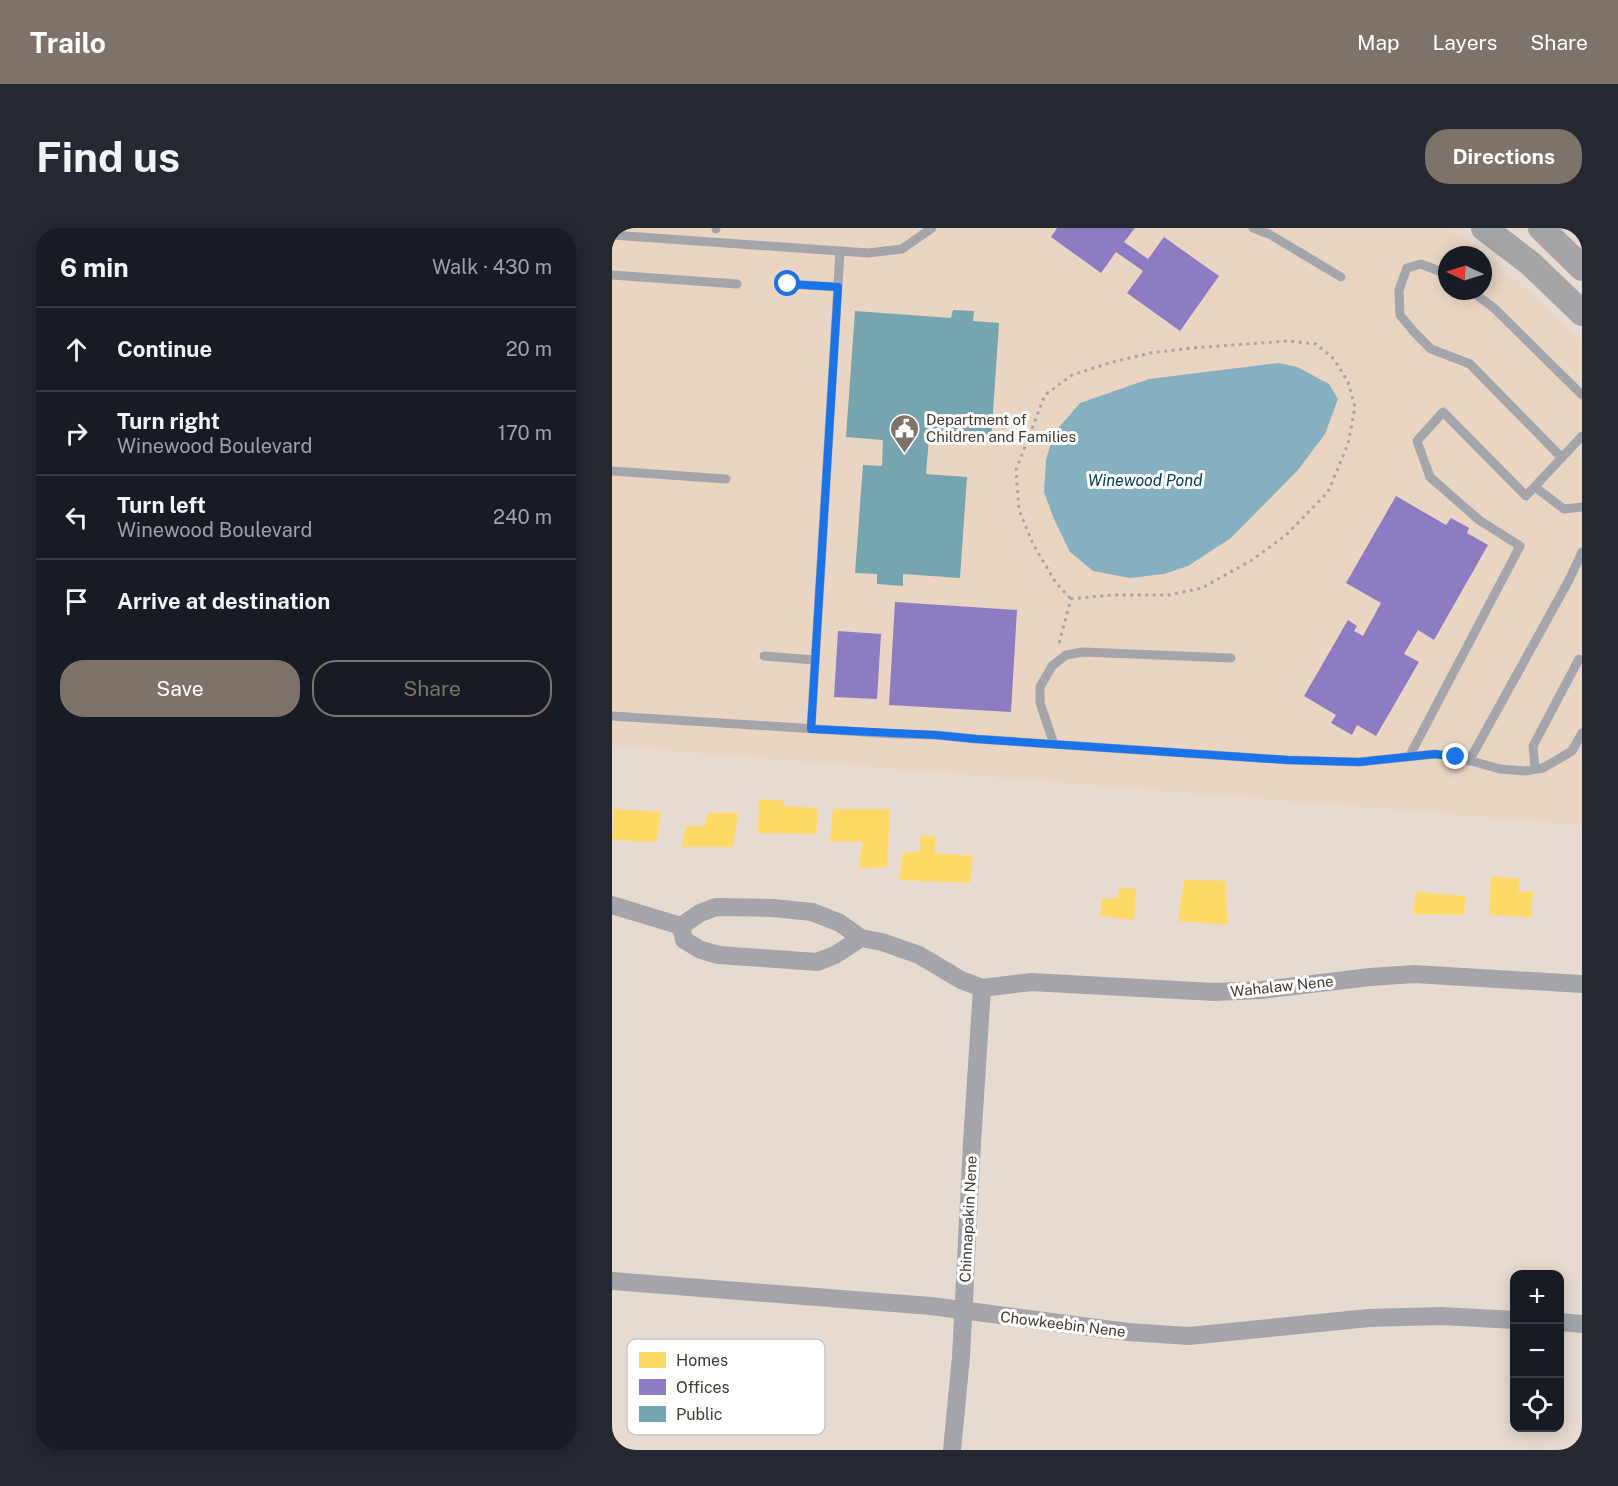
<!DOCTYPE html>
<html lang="en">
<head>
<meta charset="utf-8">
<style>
  body { margin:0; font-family:"Public Sans",sans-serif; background:#242831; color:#f1f3f6 }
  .controls { position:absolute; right:18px; bottom:18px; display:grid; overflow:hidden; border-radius:12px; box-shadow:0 3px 15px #0003 }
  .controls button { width:54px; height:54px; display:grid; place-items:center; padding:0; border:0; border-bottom:2px solid #363941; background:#171b24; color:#f1f3f6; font:30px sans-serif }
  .compass { position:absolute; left:826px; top:18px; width:54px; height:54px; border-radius:50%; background:#171b24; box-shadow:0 3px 15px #0003; rotate:274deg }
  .stop { position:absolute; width:18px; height:18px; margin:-14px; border:4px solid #1a73e8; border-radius:50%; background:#fff }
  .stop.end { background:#1a73e8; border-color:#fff; box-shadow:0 2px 6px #0008 }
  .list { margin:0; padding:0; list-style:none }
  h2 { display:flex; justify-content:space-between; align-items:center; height:78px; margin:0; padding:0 24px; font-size:26px }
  h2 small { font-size:20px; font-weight:400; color:#9ea1a6 }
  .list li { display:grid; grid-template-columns:39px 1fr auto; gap:18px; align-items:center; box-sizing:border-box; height:84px; padding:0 24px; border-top:2px solid #363941 }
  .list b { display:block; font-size:22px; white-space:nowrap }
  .list p { margin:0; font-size:20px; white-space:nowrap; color:#9ea1a6 }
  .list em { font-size:20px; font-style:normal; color:#9ea1a6 }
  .actions { display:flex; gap:12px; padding:18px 24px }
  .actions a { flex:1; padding:14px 0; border:2px solid #7d736a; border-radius:24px; text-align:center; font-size:21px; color:#7d736a }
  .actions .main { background:#7d736a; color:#fff }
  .icon { flex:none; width:33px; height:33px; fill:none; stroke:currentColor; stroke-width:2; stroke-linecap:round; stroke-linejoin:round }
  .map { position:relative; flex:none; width:970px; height:1222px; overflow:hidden; border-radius:24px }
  header { display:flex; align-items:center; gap:36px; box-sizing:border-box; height:84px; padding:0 30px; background:#7d736a; color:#fff }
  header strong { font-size:28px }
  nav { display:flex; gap:33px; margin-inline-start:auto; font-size:21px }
  .intro { display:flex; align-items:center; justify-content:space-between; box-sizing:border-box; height:144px; padding:0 36px }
  h1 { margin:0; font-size:42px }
  .button { padding:15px 27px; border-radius:24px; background:#7d736a; color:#fff; font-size:21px; font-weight:700 }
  main { display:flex; gap:36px; padding:0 36px }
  aside { flex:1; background:#171b24; border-radius:24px; box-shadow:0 3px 15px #0003 }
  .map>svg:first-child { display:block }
  .built { fill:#ead5c3; fill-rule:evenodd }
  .water { fill:#86b0c0 }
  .homes { fill:#ffd966 }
  .offices { fill:#8e7cc3 }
  .public { fill:#76a5af }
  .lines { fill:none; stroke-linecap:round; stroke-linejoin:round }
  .path { stroke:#a6a4a4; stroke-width:3; stroke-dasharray:3 4.5; stroke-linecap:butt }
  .lane { stroke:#a4a5aa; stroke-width:9 }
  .street { stroke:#a4a5aa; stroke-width:18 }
  .secondary { stroke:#a5a4a7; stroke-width:26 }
  .route { stroke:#1a73e8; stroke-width:8 }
  .labels { text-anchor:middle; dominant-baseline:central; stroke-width:6; stroke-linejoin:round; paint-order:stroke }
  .poi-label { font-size:15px; fill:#443b33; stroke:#fff; text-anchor:start }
  .street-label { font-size:15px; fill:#443b33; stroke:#fff }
  .water-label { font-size:16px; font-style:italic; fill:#034052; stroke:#fff }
  .key { fill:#fff; stroke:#c7c4c2; stroke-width:1.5 }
  .key-label { font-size:16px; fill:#443b33 }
</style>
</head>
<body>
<header>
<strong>Trailo</strong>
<nav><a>Map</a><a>Layers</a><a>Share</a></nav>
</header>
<div class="intro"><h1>Find us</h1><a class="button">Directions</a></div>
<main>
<aside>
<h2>6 min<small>Walk · 430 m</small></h2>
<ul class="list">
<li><svg class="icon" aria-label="ahead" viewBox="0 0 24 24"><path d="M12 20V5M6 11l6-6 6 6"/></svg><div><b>Continue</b></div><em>20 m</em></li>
<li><svg class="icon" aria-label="right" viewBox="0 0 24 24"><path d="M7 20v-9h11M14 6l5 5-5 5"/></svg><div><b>Turn right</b><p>Winewood Boulevard</p></div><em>170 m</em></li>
<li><svg class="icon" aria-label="left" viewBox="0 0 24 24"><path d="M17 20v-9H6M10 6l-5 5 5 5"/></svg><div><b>Turn left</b><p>Winewood Boulevard</p></div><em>240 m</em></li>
<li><svg class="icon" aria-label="arrive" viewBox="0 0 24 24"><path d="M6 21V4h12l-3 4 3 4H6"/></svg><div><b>Arrive at destination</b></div></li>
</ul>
<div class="actions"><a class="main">Save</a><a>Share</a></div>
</aside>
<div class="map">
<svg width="970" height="1222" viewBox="0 0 970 1222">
  <rect width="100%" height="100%" fill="#e7dbd1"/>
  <path class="built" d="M0,0H836L847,6L905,53L970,112V597L0,518ZM835,27H871V63H835Z"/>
  <path class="water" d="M667,135L685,139L717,156L726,171L713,206L686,242L619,310L576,338L552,346L518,350L481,343L458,324L442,291L432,264L434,232L442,205L468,175L537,151Z"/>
  <path class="homes" d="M147,571L172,573V578L206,580L204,606L146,605Z
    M2,581L49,584L44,614L0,612Z
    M221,581H278L275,639L246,640L251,614L218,613Z
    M96,585H126L121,619H70L74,598H92Z
    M309,607L324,609L322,625L361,628L358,655L287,652L291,625L308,624Z
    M879,648L908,651L906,664L921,663L919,689L877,687Z
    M572,652L614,653L615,697L566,693Z
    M507,660L524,661L522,692L488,688L490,671L506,670Z
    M804,664L854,668L852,687L801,686Z"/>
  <path class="offices" d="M445,0H523L512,14L536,31L552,9L607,48L568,103L515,65L531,43L504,24L489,45L439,9Z
    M784,268L834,297L839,290L857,300L855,305L876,317L822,412L806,402L792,426L807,434L764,508L745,497L740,507L719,495L724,487L692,468L736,392L745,398L742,403L751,408L769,375L734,355Z
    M283,374L405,382L399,484L277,477Z
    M226,403L269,406L265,471L222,469Z"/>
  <path class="public" d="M341,82L362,83L361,93L387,95L379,215L317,210L314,246L355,249L348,350L291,346V358L265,356V346L243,345L251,237L270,238L271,212L234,209L243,83L339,90Z"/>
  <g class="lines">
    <path class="path" d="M447,415L459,371L500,367H556L590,360L640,332L674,307L716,264L736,216L743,179L736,154L722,131L704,116L676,113L580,120L538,125L497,135L460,147L433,167L404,242L407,282L421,316L444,355L459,371"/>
    <path class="lane" d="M641,0L657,6L729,49
      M104,1V0
      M0,7L256,25L290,21L320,0
      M835,46L809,36L795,40L787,62L788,87L802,104L819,121L858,136L950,230
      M0,47L125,56
      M176,56L226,59
      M859,63L882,80L970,167
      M0,243L114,251
      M923,259L952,281L970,279
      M152,428L203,432
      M0,488L282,506L324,507L364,511L676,532L747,534L823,526L845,529L888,541L913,543L931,540L960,523L970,505
      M199,501L228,24
      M442,516L428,475V459L440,438L454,427L471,424L619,430
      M797,529L908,318L867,292L818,249L805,213L831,184L914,268L970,208
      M857,533L957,352L970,324
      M923,541L921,518L967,431"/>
    <path class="street" d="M0,677L69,698
      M69,698L88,685L104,679L161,680L200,684L228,695L249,710L270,714L307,727L349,752L370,760L419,754L602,764L650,762L758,749L802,746L970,756
      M69,698L72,712L89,722L107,727L205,734L223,727L249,710
      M0,1053L319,1078L516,1104L577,1108L757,1090L829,1088L903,1092
      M948,1094L970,1096
      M340,1222L349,1129L360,915L370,760"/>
    <path class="secondary" d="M872,0L919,36L970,85
      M929,0L970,40"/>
  </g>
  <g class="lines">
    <path class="route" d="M176,56L226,59L199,501L324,507L364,511L676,532L747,534L823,526L844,529"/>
  </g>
  <defs>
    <symbol id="civic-pin" viewBox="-11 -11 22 30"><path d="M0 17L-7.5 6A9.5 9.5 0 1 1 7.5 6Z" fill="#7d736a" stroke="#fff"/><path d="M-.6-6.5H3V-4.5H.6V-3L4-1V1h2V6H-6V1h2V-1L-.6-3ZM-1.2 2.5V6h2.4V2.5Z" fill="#fff"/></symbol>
  </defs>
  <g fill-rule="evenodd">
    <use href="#civic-pin" x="276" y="184" width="33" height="45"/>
  </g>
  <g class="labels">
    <g class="poi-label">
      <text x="314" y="191">Department of<tspan x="314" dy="17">Children and Families</tspan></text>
    </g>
    <g class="street-label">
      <text transform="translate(670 758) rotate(-6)">Wahalaw Nene</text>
      <text transform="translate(356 991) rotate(-87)">Chinnapakin Nene</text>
      <text transform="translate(451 1096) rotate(7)">Chowkeebin Nene</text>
    </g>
    <g class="water-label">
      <text x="533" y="252">Winewood Pond</text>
    </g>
  </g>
  <rect x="15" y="1111" width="198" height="96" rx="9" class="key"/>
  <rect x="27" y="1124" width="27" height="16" fill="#ffd966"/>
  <rect x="27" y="1151" width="27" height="16" fill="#8e7cc3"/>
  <rect x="27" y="1178" width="27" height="16" fill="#76a5af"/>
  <g class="key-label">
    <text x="64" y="1138">Homes</text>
    <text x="64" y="1165">Offices</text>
    <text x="64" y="1192">Public</text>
  </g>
</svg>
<div class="controls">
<button>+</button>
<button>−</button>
<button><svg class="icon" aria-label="locate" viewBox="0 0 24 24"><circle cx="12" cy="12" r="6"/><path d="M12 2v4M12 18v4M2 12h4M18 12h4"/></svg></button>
</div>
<svg class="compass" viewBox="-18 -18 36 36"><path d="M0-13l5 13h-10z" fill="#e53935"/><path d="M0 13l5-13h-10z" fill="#9ea1a6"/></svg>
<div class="stop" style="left:176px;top:56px"></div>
<div class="stop end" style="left:844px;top:529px"></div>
</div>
</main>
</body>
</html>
